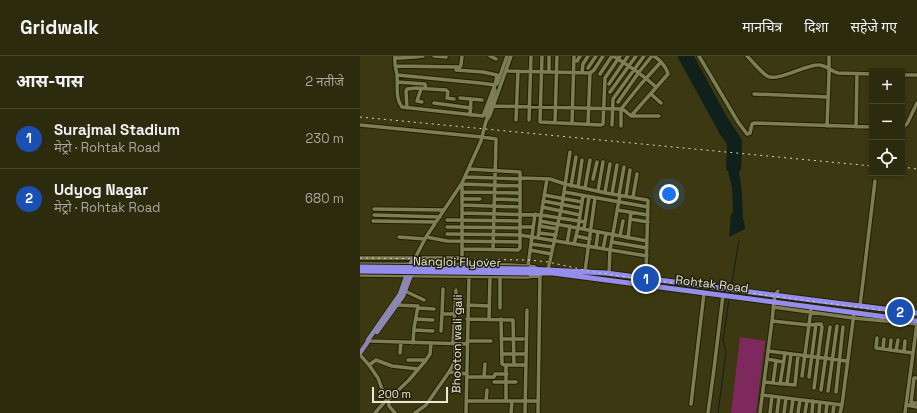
<!DOCTYPE html>
<html lang="hi">
<head>
<meta charset="utf-8">
<style>
  body { margin:0; font-family:"Space Grotesk","Noto Sans Devanagari",sans-serif; background:#353317; color:#f1f3f6 }
  .controls { position:absolute; right:12px; top:12px; display:grid; overflow:hidden; border-radius:0px; box-shadow:0 2px 6px #0003 }
  .controls button { width:36px; height:36px; display:grid; place-items:center; padding:0; border:0; border-bottom:1px solid #48472e; background:#2d2b0e; color:#f1f3f6; font:20px sans-serif }
  .scale { position:absolute; left:12px; bottom:10px; width:76px; box-sizing:border-box; padding-left:4px; border:2px solid #eaead4; border-top:0; font-size:11px; line-height:14px; white-space:nowrap; color:#eaead4; -webkit-text-stroke:3px #21200f; paint-order:stroke }
  .you { position:absolute; left:309px; top:138px; width:14px; height:14px; margin:-10px; border:3px solid #fff; border-radius:50%; background:#1a73e8; box-shadow:0 0 0 6px #1a73e833 }
  .badge { display:grid; place-items:center; width:26px; height:26px; border-radius:50%; background:#b2adfa; color:#fff; font-size:13px; font-weight:700 }
  .pin { position:absolute; translate:-50% -50%; border:2px solid #fff; box-shadow:0 1px 4px #0006 }
  .list { margin:0; padding:0; list-style:none }
  h2 { display:flex; justify-content:space-between; align-items:center; height:52px; margin:0; padding:0 16px; font-size:17px }
  h2 small { font-size:13px; font-weight:400; color:#a7a79e }
  .list li { display:grid; grid-template-columns:26px 1fr auto; gap:12px; align-items:center; box-sizing:border-box; height:60px; padding:0 16px; border-top:1px solid #48472e }
  .list b { display:block; font-size:15px; white-space:nowrap }
  .list p { margin:0; font-size:13px; white-space:nowrap; color:#a7a79e }
  .list em { font-size:13px; font-style:normal; color:#a7a79e }
  .icon { flex:none; width:22px; height:22px; fill:none; stroke:currentColor; stroke-width:2; stroke-linecap:round; stroke-linejoin:round }
  .map { position:relative; flex:none; width:557px; height:357px; overflow:hidden }
  header { display:flex; align-items:center; gap:24px; box-sizing:border-box; height:56px; padding:0 20px; background:#2d2b0e; border-bottom:1px solid #48472e }
  header strong { font-size:19px }
  nav { display:flex; gap:22px; margin-inline-start:auto; font-size:14px }
  main { display:flex }
  aside { flex:1; background:#2d2b0e }
  .map>svg:first-child { display:block }
  .green { fill:#7e295d }
  .water { fill:#0f211a }
  .lines { fill:none; stroke-linecap:round; stroke-linejoin:round }
  .stream { stroke:#0f211a; stroke-width:1 }
  .minor-tunnel { stroke:#56542f; stroke-width:3.5; stroke-dasharray:3.5 2; stroke-linecap:butt }
  .minor-casing { stroke:#222003; stroke-width:5.5 }
  .major-casing { stroke:#222003; stroke-width:6 }
  .highway-casing { stroke:#222003; stroke-width:7 }
  .minor { stroke:#7e7d54; stroke-width:3.5 }
  .major { stroke:#8c87ae; stroke-width:4.5 }
  .highway { stroke:#958dea; stroke-width:5 }
  .rail { stroke:#d6d5bd; stroke-width:1; stroke-dasharray:2 4; stroke-linecap:butt }
  .highway-bridge-casing { stroke:#222003; stroke-width:7; stroke-linecap:butt }
  .highway-bridge { stroke:#958dea; stroke-width:5 }
  .labels { text-anchor:middle; dominant-baseline:central; stroke-width:3; stroke-linejoin:round; paint-order:stroke }
  .street-label { font-size:12px; fill:#eaead4; stroke:#21200f }
</style>
</head>
<body>
<header>
<strong>Gridwalk</strong>
<nav><a>मानचित्र</a><a>दिशा</a><a>सहेजे गए</a></nav>
</header>
<main>
<aside>
<h2>आस-पास<small>2 नतीजे</small></h2>
<ul class="list">
<li><span class="badge" style="background:#1a4fb4">1</span><div><b>Surajmal Stadium</b><p>मेट्रो · Rohtak Road</p></div><em>230 m</em></li>
<li><span class="badge" style="background:#1a4fb4">2</span><div><b>Udyog Nagar</b><p>मेट्रो · Rohtak Road</p></div><em>680 m</em></li>
</ul>
</aside>
<div class="map">
<svg width="557" height="357" viewBox="0 0 557 357">
  <rect width="100%" height="100%" fill="#3c3912"/>
  <path class="green" d="M380,281L405,285L396,357H371Z"/>
  <path class="water" d="M317,0H334L367,61L382,84V91L381,114L379,115L382,139L383,164H384L385,173L369,181L371,158L373,157L372,132L368,115L366,114L367,88L361,80Z"/>
  <g class="lines">
    <path class="stream" d="M371,232L379,185
      M358,357L366,296L363,284L369,243"/>
    <path class="minor-tunnel" d="M515,125L516,117"/>
    <defs>
      <path id="minor" d="M35,0C34,7 36,13 37,19C38,30 35,42 42,51L123,60L135,29L137,19L123,16L96,14
        M74,0L86,1
        M130,0L136,3
        M182,0L180,66L241,69L243,68L245,22L260,0
        M253,0C268,9 283,19 296,31
        M339,0L378,66L387,78L390,77L392,68L394,67L512,71
        M387,0C393,6 400,15 407,20C417,26 445,9 458,9C465,8 470,15 478,17L512,18
        M35,2C44,2 54,1 63,0
        M217,5L220,0
        M35,10L100,11L101,9L102,0
        M228,12L236,0
        M146,15L230,17L228,68
        M189,16V0
        M222,17L223,8L228,0
        M230,17L234,14L243,0
        M240,18L252,0
        M37,19L120,27L135,29
        M542,19H557
        M37,26L65,28L66,33
        M137,28L147,0
        M249,28L268,0
        M61,33L57,45L62,46
        M250,36L276,0
        M291,38L301,47
        M394,38L468,41
        M100,42L111,43L110,59
        M111,43L122,44
        M258,46L279,16L292,0
        M74,47L111,52
        M134,50L260,53L264,54L271,60H299
        M47,52L46,35L47,33L56,32L86,34L88,36L87,42L94,43
        M271,60L308,18C306,11 300,4 294,0
        M127,64V58L135,34
        M156,64L158,15
        M169,64L171,0
        M195,66L197,0
        M212,67L214,0
        M0,69L122,81L136,83V86L133,193
        M252,69L253,43L284,0
        M261,70V53L281,28L301,6
        M467,70L469,19V0
        M496,71L497,18
        M542,72L547,68L557,47
        M105,121L161,123
        M161,122L190,123L205,128L246,137L287,144L288,145L286,217
        M233,123L237,106
        M102,128V208
        M102,128L160,130
        M211,130L216,101
        M218,131L222,104
        M225,132L230,104
        M238,135L243,106
        M102,136L160,137
        M204,136L288,151
        M245,136L250,108
        M252,138L257,109
        M184,139L222,146
        M259,139L264,111
        M266,140L270,114
        M273,141L277,118
        M102,143H120
        M135,143L160,144
        M183,145L221,152
        M102,149L160,151
        M182,151L220,159
        M14,153L84,154
        M257,154L288,159
        M102,157L181,159L225,166
        M14,159L80,161
        M270,163L288,166
        M87,164L160,165
        M13,165L76,166
        M180,165L287,185
        M180,170L197,173
        M87,171L160,172
        M160,171H173
        M224,173L229,141
        M179,177L196,179
        M87,178L160,179L287,200
        M216,180L230,183
        M260,180L263,165
        M39,181L65,183
        M66,181L87,185L160,186
        M178,182L181,159L187,123
        M268,182L271,156
        M252,186L287,192
        M207,187L210,170
        M171,188L193,191
        M214,188L218,172L223,140
        M236,191L238,176
        M102,193L158,194L160,192V116L109,113
        M243,193L246,178
        M170,194L191,198
        M0,202H102
        M55,202L66,181L102,127L121,85L126,65L130,59L151,0
        M0,208L149,209L168,210L175,211
        M168,210L175,158
        M188,214L202,149L210,96
        M225,215L235,142
        M249,217L250,194L260,139
        M0,219L167,221L180,219
        M140,221V252
        M83,233L82,258H95
        M45,235L64,244
        M37,249L58,250L54,272L53,287
        M108,249L129,250
        M500,250L515,125
        M413,251L493,262L557,268
        M58,252L74,253
        M56,263L73,264
        M107,263L153,264L154,309
        M129,263L130,221
        M141,263L142,308L144,309H166
        M412,265L449,269L461,268L462,271L454,332
        M54,274L73,275
        M81,275L82,258
        M517,282L516,292L553,297
        M141,283H163
        M8,284L10,285L107,288
        M107,285H131
        M93,287L96,234
        M523,293L524,283
        M530,294L531,284
        M408,295L487,305
        M536,295L538,284
        M544,296L545,285
        M40,297L41,286
        M142,298H166
        M0,299L9,309L18,322L22,333L28,342L29,350L35,357
        M407,303L423,306
        M48,304H66
        M9,309L16,304L32,310L58,313
        M89,316L107,318
        M442,320L451,254
        M107,321H134L135,318H147
        M124,321L125,308
        M449,321L456,268
        M557,322H554L551,347H557
        M134,326H156
        M404,326L435,329L438,299
        M413,327L416,305
        M420,328L425,297
        M427,328L431,298
        M461,334L470,271
        M468,335L477,270
        M476,336L483,271
        M402,339L482,349L494,257
        M28,344L49,324L66,304L70,298L71,287
        M106,345H178
        M126,345L127,334
        M146,345V309
        M331,348L344,237
        M547,349L557,351
        M15,357L28,342
        M55,357L66,349L89,316L95,305V288
        M106,357L109,220
        M151,357L152,345
        M165,357L167,254
        M178,357L180,219
        M348,357L354,313L363,239
        M400,357L412,265L414,246L415,239L418,235
        M410,357L412,340
        M417,357L419,341
        M424,357L426,342
        M431,357L433,343
        M438,357L440,344
        M445,357L447,345
        M452,357L453,345
        M459,357L460,346
        M466,357L467,347
        M473,357L474,348
        M480,357L482,349
        M545,357L557,267"/>
      <path id="major" d="M17,276L43,240L55,208V202
        M0,297L7,287L8,284L40,238L51,207L55,202"/>
      <path id="highway" d="M169,213L246,217L452,244L557,257
        M169,217H193L557,265"/>
    </defs>
    <use href="#minor" class="minor-casing"/>
    <use href="#major" class="major-casing"/>
    <use href="#highway" class="highway-casing"/>
    <use href="#minor" class="minor"/>
    <use href="#major" class="major"/>
    <use href="#highway" class="highway"/>
    <path class="rail" d="M0,61L512,110
      M542,111L557,113
      M0,202L169,204L188,206L234,216L260,220L557,259"/>
    <defs>
      <path id="highway-bridge" d="M0,211L169,213
        M0,215L169,217"/>
    </defs>
    <use href="#highway-bridge" class="highway-bridge-casing"/>
    <use href="#highway-bridge" class="highway-bridge"/>
  </g>
  <g class="labels">
    <g class="street-label">
      <text transform="translate(97 206) rotate(1)">Nangloi Flyover</text>
      <text transform="translate(352 228) rotate(7)">Rohtak Road</text>
      <text transform="translate(97 288) rotate(-89)">Bhooton wali gali</text>
    </g>
  </g>
</svg>
<div class="controls">
<button>+</button>
<button>−</button>
<button><svg class="icon" aria-label="locate" viewBox="0 0 24 24"><circle cx="12" cy="12" r="6"/><path d="M12 2v4M12 18v4M2 12h4M18 12h4"/></svg></button>
</div>
<div class="scale">200 m</div>
<div class="you"></div>
<div class="pin badge" style="left:286px;top:223px;background:#1a4fb4">1</div>
<div class="pin badge" style="left:540px;top:256px;background:#1a4fb4">2</div>
</div>
</main>
</body>
</html>
